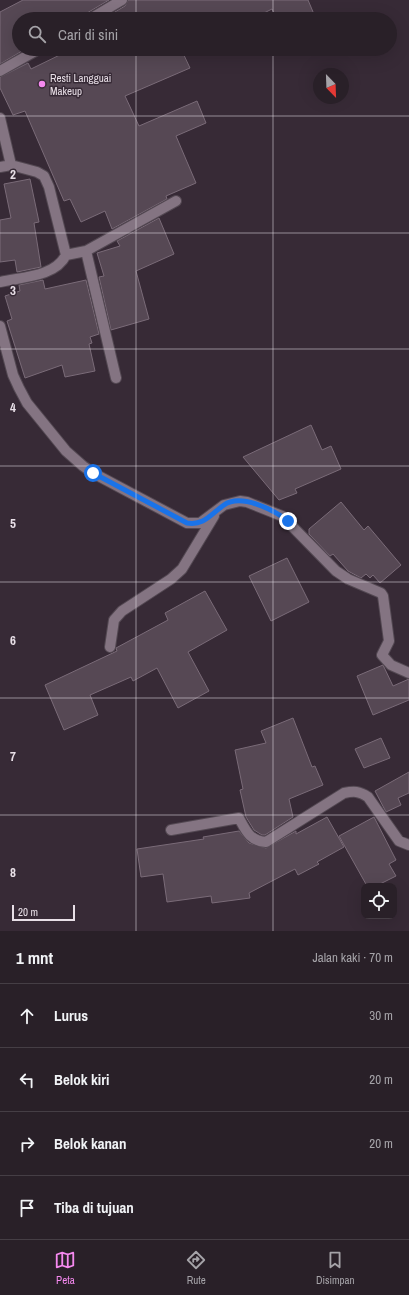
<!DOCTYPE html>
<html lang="id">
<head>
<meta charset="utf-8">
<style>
  body { margin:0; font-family:"Archivo Narrow",sans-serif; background:#352d34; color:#f1f3f6 }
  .controls { position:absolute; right:12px; bottom:12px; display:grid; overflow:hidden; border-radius:8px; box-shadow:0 4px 16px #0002 }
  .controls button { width:36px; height:36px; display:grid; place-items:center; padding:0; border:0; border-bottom:1px solid #453e45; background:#292028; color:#f1f3f6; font:20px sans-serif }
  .compass { position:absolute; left:313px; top:68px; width:36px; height:36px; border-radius:50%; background:#292028; box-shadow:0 4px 16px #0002; rotate:157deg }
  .scale { position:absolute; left:12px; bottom:10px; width:63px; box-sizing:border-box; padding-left:4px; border:2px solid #e8dfe7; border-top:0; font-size:11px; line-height:14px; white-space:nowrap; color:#e8dfe7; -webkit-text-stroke:3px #372a36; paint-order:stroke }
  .stop { position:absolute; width:12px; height:12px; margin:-9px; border:3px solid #1a73e8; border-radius:50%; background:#fff }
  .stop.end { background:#1a73e8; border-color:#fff; box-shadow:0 1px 4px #0008 }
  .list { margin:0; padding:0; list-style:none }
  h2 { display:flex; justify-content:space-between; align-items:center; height:52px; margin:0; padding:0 16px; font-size:17px }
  h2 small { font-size:13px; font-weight:400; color:#a5a3a8 }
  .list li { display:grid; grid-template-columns:26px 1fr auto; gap:12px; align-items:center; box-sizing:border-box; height:64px; padding:0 16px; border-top:1px solid #453e45 }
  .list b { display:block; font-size:15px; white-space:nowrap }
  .list em { font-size:13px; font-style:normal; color:#a5a3a8 }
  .icon { flex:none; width:22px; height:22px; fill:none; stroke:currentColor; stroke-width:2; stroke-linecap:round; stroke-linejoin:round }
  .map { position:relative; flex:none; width:409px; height:931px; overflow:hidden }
  .search { position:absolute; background:#292028; box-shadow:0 4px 16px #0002; left:12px; right:12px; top:12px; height:44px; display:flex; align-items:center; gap:10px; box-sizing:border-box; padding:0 14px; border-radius:22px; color:#a5a3a8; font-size:15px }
  .sheet { height:308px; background:#292028 }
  nav { display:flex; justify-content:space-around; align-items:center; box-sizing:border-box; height:56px; border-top:1px solid #453e45; background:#292028; font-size:11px; color:#a5a3a8 }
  nav a { display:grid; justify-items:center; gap:2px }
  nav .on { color:#f589ef }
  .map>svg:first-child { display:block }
  .building { fill:#564854; stroke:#7a6b78 }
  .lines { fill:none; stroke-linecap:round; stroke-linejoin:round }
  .minor-casing { stroke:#534852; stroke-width:12 }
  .minor { stroke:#847482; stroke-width:10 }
  .route { stroke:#1a73e8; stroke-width:5 }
  .grid { fill:none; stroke:#e8dfe7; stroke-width:1; stroke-opacity:0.55 }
  .poi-dot { fill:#f589ef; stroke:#372a36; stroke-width:1.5 }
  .labels { text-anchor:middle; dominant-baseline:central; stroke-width:3; stroke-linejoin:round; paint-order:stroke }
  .poi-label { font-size:11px; fill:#e8dfe7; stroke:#372a36; text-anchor:start }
  .grid-label { font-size:13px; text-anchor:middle; font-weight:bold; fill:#e8dfe7; stroke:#372a36; stroke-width:3; stroke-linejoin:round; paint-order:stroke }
</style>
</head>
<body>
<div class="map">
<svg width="409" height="931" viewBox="0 0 409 931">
  <rect width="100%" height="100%" fill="#372a36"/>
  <path class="building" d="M23,0H109L87,13L84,19H19V49L22,51L0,64V12Z
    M128,0H308L316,19H277L272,9L252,19H103L125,6Z
    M69,49H187L182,51L190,68L125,96L139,126L197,101L206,123L176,136L196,183L166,196L167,199L112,229L105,211L81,222L70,199L64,201L25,111L13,115L0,88V77L28,63L31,69L70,50Z
    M30,179L39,222L34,223L41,267L17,272L15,260L0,262V220L11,218L4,184Z
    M159,218L174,254L136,271L149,319L111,330L99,277L104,276L97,253L120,246L117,241Z
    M43,280L45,289L86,280L99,334L90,337L92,343L89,344L95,371L65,377L62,365L25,378L7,321L12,319L5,296L20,291L19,285Z
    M311,425L322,450L331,446L341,469L295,489L297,493L279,500L243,457Z
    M341,502L364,530L368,526L401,565L380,583L373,575L370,578L366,574L361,578L348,571L333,554L330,556L309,534V529Z
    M287,558L309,602L271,621L249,576Z
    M205,591L227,630L188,652L209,691L178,708L157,668L133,681L131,677L90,695L98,715L64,730L45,685L117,651L116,648L168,620L165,613Z
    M383,665L393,686L409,679V700L373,715L357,676Z
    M293,718L312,767L315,766L323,785L289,799L293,817L265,835H262L254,830L246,817L240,790L243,789L235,750L266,743L261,731Z
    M381,738L390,758L364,768L355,749Z
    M409,772V793L398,798L401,805L386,812L375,791Z
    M327,817L344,847L317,862L319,864L298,875L295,869L249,893L250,898L212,903L211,896L167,902L163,874L141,877L137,849L204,839L203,837L239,831L249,843L266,848L296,831V834Z
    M374,817L396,860L389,864L396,876L376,886H367L339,836Z"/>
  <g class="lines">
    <defs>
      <path id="minor" d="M90,19L122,0
        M0,71L39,49
        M0,118L11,165L37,172L44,176L49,187L66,255C55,277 22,277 0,282
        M0,167L11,165
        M86,251L116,378
        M66,255L86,251L176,201
        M0,326L13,375L19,388L27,403L66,451L83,466L93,473L187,523H200L224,505L240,501L247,502L282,516L336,571L348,579L381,593L383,596L389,641L382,655L391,665L409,673
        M110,647L114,620L122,611L171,579L182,569L214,516
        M171,830L239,818C246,831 250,841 266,842L344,793C354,791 359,791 368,797L399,841L409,845"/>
    </defs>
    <use href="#minor" class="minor-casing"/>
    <use href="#minor" class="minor"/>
  </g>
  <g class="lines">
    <path class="route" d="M93,473L187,523C204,526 211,514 224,505C241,493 274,510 288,521"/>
  </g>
  <path class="grid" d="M136,0V19M273,0V19M136,49V931M273,49V931M0,116H409M0,233H409M0,349H409M0,466H409M0,582H409M0,698H409M0,815H409"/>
  <circle class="poi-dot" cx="42" cy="84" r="4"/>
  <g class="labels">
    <g class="poi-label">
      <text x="50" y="78">Resti Langguai<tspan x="50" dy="13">Makeup</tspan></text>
    </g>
  </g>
  <g class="grid-label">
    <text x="13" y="179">2</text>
    <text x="13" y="295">3</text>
    <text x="13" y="412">4</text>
    <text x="13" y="528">5</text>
    <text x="13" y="645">6</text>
    <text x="13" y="761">7</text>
    <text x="13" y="877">8</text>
  </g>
</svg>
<div class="controls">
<button><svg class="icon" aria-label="locate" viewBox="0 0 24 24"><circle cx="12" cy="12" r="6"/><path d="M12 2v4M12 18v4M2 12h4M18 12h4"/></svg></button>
</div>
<svg class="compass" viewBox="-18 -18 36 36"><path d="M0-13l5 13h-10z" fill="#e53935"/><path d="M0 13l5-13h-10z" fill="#a5a3a8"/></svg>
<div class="scale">20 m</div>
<div class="stop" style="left:93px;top:473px"></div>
<div class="stop end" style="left:288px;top:521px"></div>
<div class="search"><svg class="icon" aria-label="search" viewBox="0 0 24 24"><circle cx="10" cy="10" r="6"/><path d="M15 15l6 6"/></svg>Cari di sini</div>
</div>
<section class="sheet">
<h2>1 mnt<small>Jalan kaki · 70 m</small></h2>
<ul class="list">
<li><svg class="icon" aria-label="ahead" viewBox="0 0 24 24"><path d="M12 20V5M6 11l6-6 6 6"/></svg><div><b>Lurus</b></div><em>30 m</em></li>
<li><svg class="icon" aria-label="left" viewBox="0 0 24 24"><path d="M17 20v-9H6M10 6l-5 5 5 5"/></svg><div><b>Belok kiri</b></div><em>20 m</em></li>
<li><svg class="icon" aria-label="right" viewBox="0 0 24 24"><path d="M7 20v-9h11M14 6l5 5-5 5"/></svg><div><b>Belok kanan</b></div><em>20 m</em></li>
<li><svg class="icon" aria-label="arrive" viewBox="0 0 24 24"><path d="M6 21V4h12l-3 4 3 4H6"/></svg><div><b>Tiba di tujuan</b></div></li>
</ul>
</section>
<nav>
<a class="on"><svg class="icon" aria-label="map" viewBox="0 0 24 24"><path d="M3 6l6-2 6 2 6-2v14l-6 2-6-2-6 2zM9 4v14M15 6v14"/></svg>Peta</a>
<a><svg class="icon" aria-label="directions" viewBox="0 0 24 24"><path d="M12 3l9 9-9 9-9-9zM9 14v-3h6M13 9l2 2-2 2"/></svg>Rute</a>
<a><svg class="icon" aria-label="saved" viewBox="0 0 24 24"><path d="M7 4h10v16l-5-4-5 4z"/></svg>Disimpan</a>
</nav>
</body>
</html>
